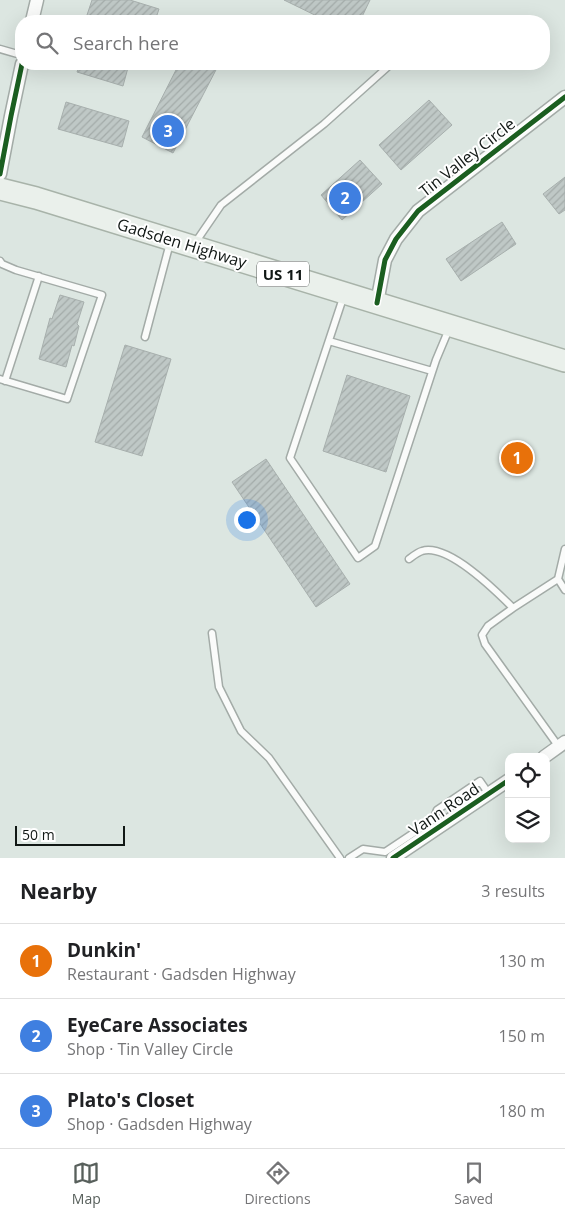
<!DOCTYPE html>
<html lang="en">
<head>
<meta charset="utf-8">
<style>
  body { margin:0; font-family:"Open Sans",sans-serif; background:#f6f6f6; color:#202124 }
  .controls { position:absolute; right:15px; bottom:15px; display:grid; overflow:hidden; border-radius:10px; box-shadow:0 5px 20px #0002 }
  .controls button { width:45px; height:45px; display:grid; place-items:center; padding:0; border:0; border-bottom:1px solid #e0e0e0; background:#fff; color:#202124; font:25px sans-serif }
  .scale { position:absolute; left:15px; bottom:12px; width:110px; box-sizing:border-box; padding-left:5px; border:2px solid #111815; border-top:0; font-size:14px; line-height:18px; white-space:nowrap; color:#111815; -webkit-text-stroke:4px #fff; paint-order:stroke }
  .you { position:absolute; left:246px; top:519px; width:18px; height:18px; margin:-12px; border:4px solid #fff; border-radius:50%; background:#1a73e8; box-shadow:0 0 0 8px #1a73e833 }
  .badge { display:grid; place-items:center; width:32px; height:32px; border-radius:50%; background:#58605c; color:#fff; font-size:16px; font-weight:700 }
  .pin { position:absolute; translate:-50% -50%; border:2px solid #fff; box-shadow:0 1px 5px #0006 }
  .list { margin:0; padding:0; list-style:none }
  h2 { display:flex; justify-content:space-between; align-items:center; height:65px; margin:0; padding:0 20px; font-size:21px }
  h2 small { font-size:16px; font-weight:400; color:#757577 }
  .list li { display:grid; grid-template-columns:32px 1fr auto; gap:15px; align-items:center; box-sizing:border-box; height:75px; padding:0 20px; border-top:1px solid #e0e0e0 }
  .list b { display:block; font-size:19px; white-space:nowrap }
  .list p { margin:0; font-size:16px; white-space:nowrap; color:#757577 }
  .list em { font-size:16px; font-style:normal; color:#757577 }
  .icon { flex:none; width:28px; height:28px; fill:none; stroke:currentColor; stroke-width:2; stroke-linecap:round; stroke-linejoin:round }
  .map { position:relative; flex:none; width:565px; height:858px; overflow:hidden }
  .search { position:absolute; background:#fff; box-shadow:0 5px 20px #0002; left:15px; right:15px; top:15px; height:55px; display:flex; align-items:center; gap:12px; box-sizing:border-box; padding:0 18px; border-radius:20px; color:#757577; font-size:19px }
  .sheet { height:290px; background:#fff }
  nav { display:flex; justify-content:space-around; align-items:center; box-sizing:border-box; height:70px; border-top:1px solid #e0e0e0; background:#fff; font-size:14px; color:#757577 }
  nav a { display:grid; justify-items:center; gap:2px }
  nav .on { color:#58605c }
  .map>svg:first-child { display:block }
  .building { fill:url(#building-hatch); stroke:#a7afad }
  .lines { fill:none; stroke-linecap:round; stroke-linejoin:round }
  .lane-casing { stroke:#a3aba7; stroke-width:9 }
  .street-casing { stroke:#a3aba7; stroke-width:15 }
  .primary-casing { stroke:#a8b3a9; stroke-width:24 }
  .lane { stroke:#fafbfa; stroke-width:6 }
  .street { stroke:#fafbfa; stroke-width:12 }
  .primary { stroke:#eaf0eb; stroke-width:21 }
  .cycleway-casing { stroke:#fff; stroke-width:8 }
  .cycleway { stroke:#1b5e20; stroke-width:5 }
  .labels { text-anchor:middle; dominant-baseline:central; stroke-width:4; stroke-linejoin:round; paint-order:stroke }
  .shield { fill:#fff; stroke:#585d5b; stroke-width:1 }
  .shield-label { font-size:15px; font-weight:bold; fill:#111815 }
  .street-label { font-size:16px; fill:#111815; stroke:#fff }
</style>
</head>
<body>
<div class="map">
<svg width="565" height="858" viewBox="0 0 565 858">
  <defs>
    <pattern id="building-hatch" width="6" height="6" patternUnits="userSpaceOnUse" patternTransform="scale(1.25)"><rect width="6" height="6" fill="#bfc8c6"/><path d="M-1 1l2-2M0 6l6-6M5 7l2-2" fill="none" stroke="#a3aba9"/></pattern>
  </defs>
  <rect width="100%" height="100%" fill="#dce6e1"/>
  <path class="building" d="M92,0H130L159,9L155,21H97L86,18Z
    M284,0H370L360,21H327Z
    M80,64H129L123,86L77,72Z
    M179,64H219L173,153L142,137Z
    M429,100L452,125L401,170L379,145Z
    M66,102L129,121L122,147L58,129Z
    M360,160L382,184L342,220L321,195Z
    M565,177V210L559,214L543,194Z
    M502,222L516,244L461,281L446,259Z
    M60,295L84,302L77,324L79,326L74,346L72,345L66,367L39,359L50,318L52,319Z
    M125,345L171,359L142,456L95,442Z
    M347,375L410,396L386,472L323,451Z
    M266,459L350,584L316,607L232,482Z"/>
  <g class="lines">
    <defs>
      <path id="lane" d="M0,49L21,55
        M195,243L221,205L324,124L391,64
        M0,261L2,264L16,270L102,295L67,399L0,379
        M344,295L290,458L358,558L375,546L436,360L449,329
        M145,337L170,243
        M329,341L432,371
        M5,381L39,276
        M409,559C413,556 418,552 422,551C448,543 496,591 513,608
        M558,579L565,590
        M212,633L219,687L241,731L269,758L340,858
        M559,747L485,644L482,635L488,626L513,608L558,579L565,549
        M349,858L363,849L385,852L433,820L437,810L480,781L489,794"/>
      <path id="street" d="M32,21L37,0
        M0,174L11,116L22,64
        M377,303L385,260L396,239L418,211L565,97
        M544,757L565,742
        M393,858L509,780"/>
      <path id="primary" d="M0,189L36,198L565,361"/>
    </defs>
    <use href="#lane" class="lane-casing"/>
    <use href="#street" class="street-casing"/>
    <use href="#primary" class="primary-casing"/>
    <use href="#lane" class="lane"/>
    <use href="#street" class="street"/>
    <use href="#primary" class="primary"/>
    <defs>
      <path id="cycleway" d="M0,174L11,116L22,64
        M377,303L385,260L396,239L418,211L565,97
        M393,858L509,780"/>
    </defs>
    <use href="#cycleway" class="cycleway-casing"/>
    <use href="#cycleway" class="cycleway"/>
  </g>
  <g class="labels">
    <rect class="shield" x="257" y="261.5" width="52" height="25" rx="4"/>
    <g class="shield-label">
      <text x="283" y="274">US 11</text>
    </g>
    <g class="street-label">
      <text transform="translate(467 157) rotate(-38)">Tin Valley Circle</text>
      <text transform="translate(182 243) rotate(17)">Gadsden Highway</text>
      <text transform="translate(444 809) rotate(-34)">Vann Road</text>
    </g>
  </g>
</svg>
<div class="controls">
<button><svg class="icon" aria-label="locate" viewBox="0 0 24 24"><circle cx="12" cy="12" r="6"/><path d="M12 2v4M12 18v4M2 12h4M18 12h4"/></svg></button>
<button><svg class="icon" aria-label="layers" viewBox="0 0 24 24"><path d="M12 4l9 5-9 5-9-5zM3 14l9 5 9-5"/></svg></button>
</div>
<div class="scale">50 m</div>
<div class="you"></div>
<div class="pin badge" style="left:517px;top:458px;background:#e8710a">1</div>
<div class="pin badge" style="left:345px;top:198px;background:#3f7fe0">2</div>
<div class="pin badge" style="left:168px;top:131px;background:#3f7fe0">3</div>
<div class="search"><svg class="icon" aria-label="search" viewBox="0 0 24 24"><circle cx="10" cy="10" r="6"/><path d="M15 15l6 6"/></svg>Search here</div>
</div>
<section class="sheet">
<h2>Nearby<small>3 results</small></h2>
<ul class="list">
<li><span class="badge" style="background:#e8710a">1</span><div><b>Dunkin'</b><p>Restaurant · Gadsden Highway</p></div><em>130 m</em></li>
<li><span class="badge" style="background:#3f7fe0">2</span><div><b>EyeCare Associates</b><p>Shop · Tin Valley Circle</p></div><em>150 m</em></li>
<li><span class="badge" style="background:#3f7fe0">3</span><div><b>Plato's Closet</b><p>Shop · Gadsden Highway</p></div><em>180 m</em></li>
</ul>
</section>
<nav>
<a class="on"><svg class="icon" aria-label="map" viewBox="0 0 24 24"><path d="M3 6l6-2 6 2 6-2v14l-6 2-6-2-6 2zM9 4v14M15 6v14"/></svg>Map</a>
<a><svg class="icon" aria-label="directions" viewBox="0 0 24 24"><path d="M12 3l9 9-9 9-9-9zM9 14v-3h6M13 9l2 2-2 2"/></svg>Directions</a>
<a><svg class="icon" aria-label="saved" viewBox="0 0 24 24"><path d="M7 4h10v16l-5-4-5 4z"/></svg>Saved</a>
</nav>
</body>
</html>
